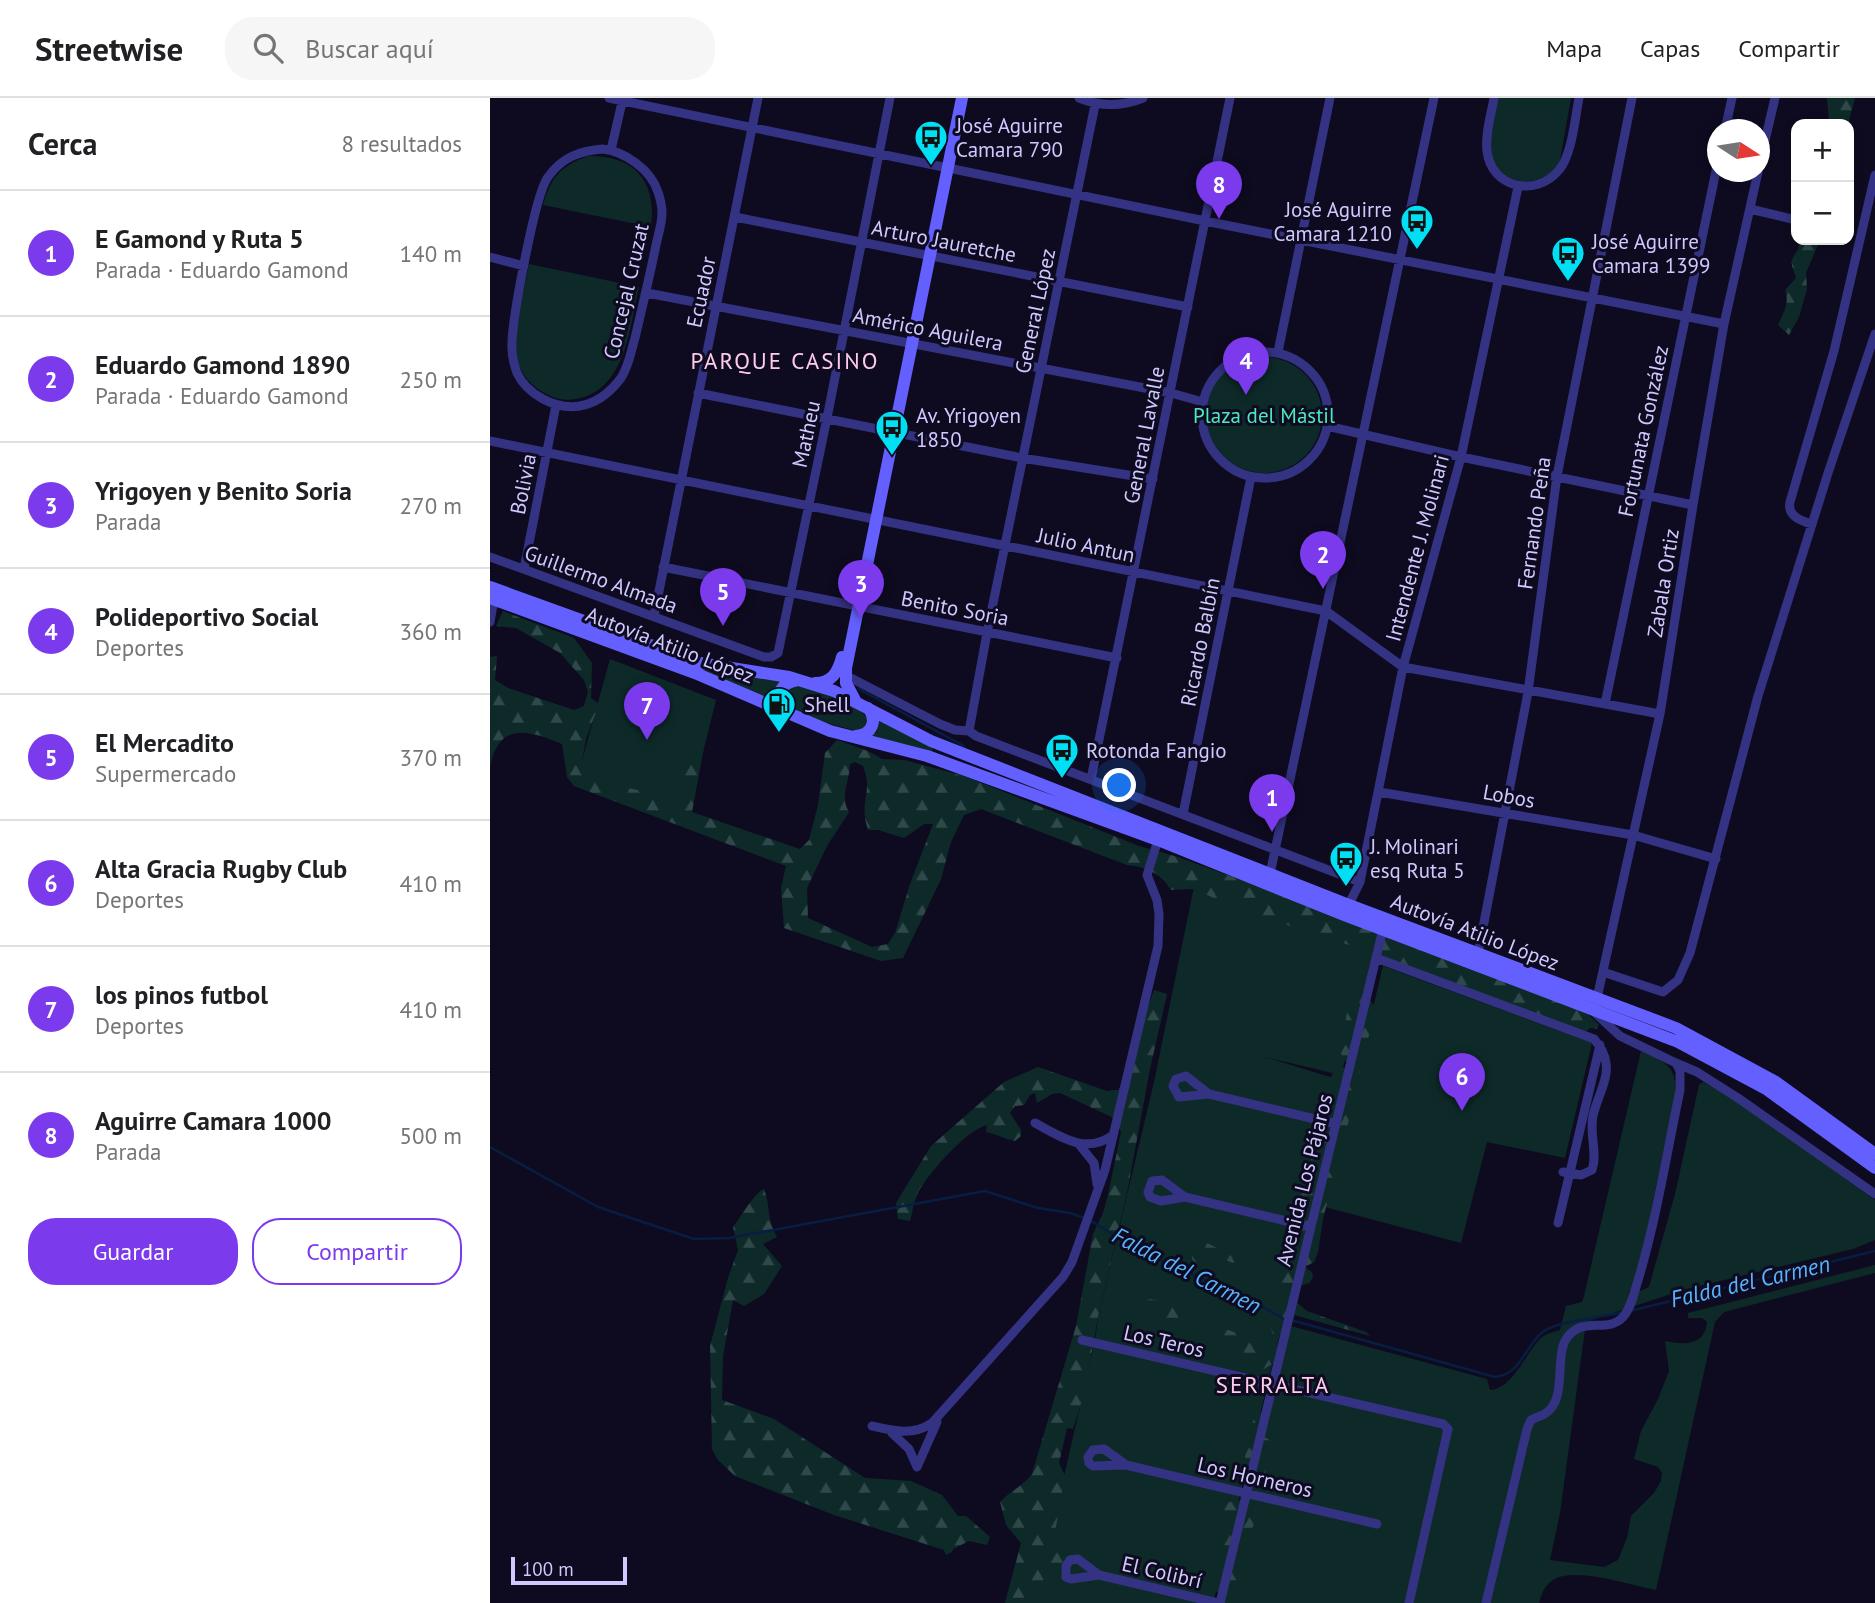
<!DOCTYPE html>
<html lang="es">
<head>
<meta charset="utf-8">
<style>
  body { margin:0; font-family:"PT Sans",sans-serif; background:#f6f6f6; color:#202124 }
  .controls { position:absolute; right:21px; top:21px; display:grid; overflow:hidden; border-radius:14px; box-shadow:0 4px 10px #0003 }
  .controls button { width:63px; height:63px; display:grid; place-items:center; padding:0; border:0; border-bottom:2px solid #e0e0e0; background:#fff; color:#202124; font:35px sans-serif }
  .compass { position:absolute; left:1217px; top:21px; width:63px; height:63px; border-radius:50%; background:#fff; box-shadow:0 4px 10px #0003; rotate:102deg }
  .scale { position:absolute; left:21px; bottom:18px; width:116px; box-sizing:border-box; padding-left:7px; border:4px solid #cfc9ff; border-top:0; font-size:19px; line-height:24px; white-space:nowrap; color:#cfc9ff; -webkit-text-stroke:5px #0e0b20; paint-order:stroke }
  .you { position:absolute; left:630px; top:688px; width:24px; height:24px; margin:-18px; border:5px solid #fff; border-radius:50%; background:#1a73e8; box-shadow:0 0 0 10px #1a73e833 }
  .badge { display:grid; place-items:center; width:46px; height:46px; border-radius:50%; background:#7c3aed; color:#fff; font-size:23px; font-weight:700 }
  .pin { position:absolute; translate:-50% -58px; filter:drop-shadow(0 2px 4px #0008) }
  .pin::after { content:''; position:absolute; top:37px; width:24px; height:21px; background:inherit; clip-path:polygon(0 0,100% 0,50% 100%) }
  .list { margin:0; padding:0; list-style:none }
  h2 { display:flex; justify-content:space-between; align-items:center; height:91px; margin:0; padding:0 28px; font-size:30px }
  h2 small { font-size:23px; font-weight:400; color:#757577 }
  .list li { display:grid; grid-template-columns:46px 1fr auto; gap:21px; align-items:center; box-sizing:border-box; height:126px; padding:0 28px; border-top:2px solid #e0e0e0 }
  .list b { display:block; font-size:26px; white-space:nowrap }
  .list p { margin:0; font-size:23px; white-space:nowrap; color:#757577 }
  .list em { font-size:23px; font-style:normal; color:#757577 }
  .actions { display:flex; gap:14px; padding:21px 28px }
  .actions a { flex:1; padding:16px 0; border:2px solid #7c3aed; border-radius:28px; text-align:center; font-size:24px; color:#7c3aed }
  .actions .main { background:#7c3aed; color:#fff }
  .icon { flex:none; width:38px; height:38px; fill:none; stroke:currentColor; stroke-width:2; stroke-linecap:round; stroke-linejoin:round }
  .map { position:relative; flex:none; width:1385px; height:1505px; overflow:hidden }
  header { display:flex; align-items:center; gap:42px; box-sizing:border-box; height:98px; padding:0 35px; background:#fff; border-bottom:2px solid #e0e0e0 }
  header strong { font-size:33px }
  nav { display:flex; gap:38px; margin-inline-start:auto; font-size:24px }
  .search { width:490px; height:63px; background:#f6f6f6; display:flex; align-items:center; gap:18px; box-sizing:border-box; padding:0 24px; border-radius:28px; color:#757577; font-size:26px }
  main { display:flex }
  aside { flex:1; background:#fff }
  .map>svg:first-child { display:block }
  .green { fill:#0d2a29 }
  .forest { fill:url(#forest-firs); fill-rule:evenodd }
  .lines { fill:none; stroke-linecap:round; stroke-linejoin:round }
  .stream { stroke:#071e42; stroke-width:2.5 }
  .street { stroke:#343283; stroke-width:9 }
  .secondary { stroke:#6360ff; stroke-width:12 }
  .labels { text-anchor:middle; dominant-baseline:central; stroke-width:6; stroke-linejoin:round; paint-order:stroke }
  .poi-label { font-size:21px; fill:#cfc9ff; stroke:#0e0b20; text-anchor:start }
  .street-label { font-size:21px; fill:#cfc9ff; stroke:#0e0b20 }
  .park-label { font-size:21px; fill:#4ce8bf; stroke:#0e0b20 }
  .neighbourhood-label { font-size:23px; letter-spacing:2px; fill:#ffcbed; stroke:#0e0b20 }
  .water-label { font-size:23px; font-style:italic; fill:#57b3ff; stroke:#0e0b20 }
</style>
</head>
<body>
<header>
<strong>Streetwise</strong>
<div class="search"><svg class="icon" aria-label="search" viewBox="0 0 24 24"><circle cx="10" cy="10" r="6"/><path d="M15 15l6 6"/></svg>Buscar aquí</div>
<nav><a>Mapa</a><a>Capas</a><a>Compartir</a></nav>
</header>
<main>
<aside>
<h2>Cerca<small>8 resultados</small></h2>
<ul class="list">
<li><span class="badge">1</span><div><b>E Gamond y Ruta 5</b><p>Parada · Eduardo Gamond</p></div><em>140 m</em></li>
<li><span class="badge">2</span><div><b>Eduardo Gamond 1890</b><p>Parada · Eduardo Gamond</p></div><em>250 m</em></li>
<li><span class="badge">3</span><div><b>Yrigoyen y Benito Soria</b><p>Parada</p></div><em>270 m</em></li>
<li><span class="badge">4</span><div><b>Polideportivo Social</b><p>Deportes</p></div><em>360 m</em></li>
<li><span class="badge">5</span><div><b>El Mercadito</b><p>Supermercado</p></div><em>370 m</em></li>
<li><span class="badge">6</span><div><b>Alta Gracia Rugby Club</b><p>Deportes</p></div><em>410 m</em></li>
<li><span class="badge">7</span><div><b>los pinos futbol</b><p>Deportes</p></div><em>410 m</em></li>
<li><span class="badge">8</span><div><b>Aguirre Camara 1000</b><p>Parada</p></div><em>500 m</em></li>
</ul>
<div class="actions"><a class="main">Guardar</a><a>Compartir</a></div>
</aside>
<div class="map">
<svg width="1385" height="1505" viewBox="0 0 1385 1505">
  <defs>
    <pattern id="forest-firs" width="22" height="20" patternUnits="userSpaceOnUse" patternTransform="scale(1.75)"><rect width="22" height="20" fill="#0d2a29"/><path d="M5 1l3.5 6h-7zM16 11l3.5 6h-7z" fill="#2f4849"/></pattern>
  </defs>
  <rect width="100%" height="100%" fill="#0e0b20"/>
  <path class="green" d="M1008,0H1081L1069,68C1043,96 997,84 999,43C999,29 1005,14 1008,0Z
    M98,58C145,57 167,84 161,129L53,107C61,79 71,68 98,58Z
    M39,166L149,189C140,226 137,285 94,299C84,302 73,303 63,299C48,293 35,283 29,267C19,237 34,197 39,166Z
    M716 317a58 58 0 1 1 116 0a58 58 0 1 1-116 0Z
    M120,561L226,602L198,715L87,681Z
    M201,568L292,583L278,602Z
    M307,588C331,593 367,602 380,624L369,633C350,629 306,619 296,602L298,592Z
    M388,620L444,648L441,655L379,639L387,634Z
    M705,784L885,850L851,977L775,959L853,983L723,1505H545L605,1243L608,1219L664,984Z
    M893,868L1102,945L1075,1060L997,1044L971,1145L835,1109Z
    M1151,953C1176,965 1187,967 1185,997L1153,1153L1142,1190L1138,1195L1148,1194L1159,1189L1185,1096L1209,987L1213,984L1240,998L1385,1102V1142L1363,1151L1193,1192L1096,1224L1070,1415L1060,1462L1114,1469L1128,1462L1137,1440L1141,1418L1164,1395L1171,1383L1172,1375L1168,1369L1144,1361L1151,1333L1168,1301L1179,1273L1175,1243C1194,1247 1215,1248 1217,1224L1212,1220H1198V1215L1385,1167V1175L1234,1214L1225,1224L1166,1492C1141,1487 1083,1468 1063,1482C1054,1488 1052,1495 1049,1505H730L797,1227L997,1281L1000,1292C1023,1290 1035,1256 1050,1241C1055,1236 1063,1234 1070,1232L1076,1208L1092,1204L1094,1198Z"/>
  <path class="forest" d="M1337,0H1365L1358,26H1342L1339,23Z
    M1306,140L1330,142L1316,175L1317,191L1309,219L1299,237L1288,227C1293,215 1300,206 1295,192L1306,180C1305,175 1300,166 1302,162C1306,151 1312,153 1306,140Z
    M13,513L84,540L102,565L101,600L109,606L96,641L90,675L130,688L173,698L190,706L195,675L210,642L214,649L202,714L310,751L319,742L328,707L335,655L347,642L378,653L392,661L414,662L474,678L649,748L688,759L743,779L1095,913L1109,927L1107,931L1100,930L1096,934L834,838L766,818L703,791L681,792C671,775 656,769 637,767L491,711L474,717L461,744L451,781L413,860L391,863L294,830L291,790L296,768L84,688L77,679L72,646C38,632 9,623 0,669V559L7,558L5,582L18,590L84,612L94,608L98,594L94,582L70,555L26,530L6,528ZM365,664L373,668C384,694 368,703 378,732H388L414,740L434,726H443L420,786L405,835L398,846L382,849L318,820L317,790L337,748L359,714C349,698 360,683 360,666Z
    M664,892L677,896L660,971L637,1095L608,1219L595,1293L583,1331L577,1330L569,1365L575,1378L565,1434L567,1453L582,1472L586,1495L577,1498L565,1476L557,1470L547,1505H515L531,1445L516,1427L510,1404C520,1393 533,1388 542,1376L586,1228L603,1136L613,1115L618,1097L631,1034L624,1020L570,995L562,996L547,1005L545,995L540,997L534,1007L525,1008L520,1015L531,1032V1038L525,1043C514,1041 507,1036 496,1034L497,1027C475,1033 442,1072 430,1091C424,1100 423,1113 420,1123L408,1121L406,1105L441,1048L514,984L548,969L617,993L629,992Z
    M866,895L874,896L887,911C883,920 866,985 867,991L833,1121L828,1154L824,1164L815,1169L822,1174L823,1180L819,1185L810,1188L805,1203L817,1213L876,1234L880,1238L804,1217L796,1219L792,1235L783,1236L781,1231L791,1170L786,1159L788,1155L794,1152L813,1106L808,1085L814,1079L823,1081C816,1043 829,1043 839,1012C842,1005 838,993 837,985L847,969L855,970L857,965L849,952L860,902Z
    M274,1091C281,1110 276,1119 287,1139L273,1146L292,1168L274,1196L254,1208L243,1202L233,1258L232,1302L284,1321L375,1380L421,1383L452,1397L468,1418H476L500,1439L497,1447L479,1443L463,1451L462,1454L456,1457L454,1452L344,1417L245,1378L228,1362L222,1351L220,1248L238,1180L248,1152L243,1129C251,1119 264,1095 274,1091Z
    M733,1135L737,1137L740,1152L746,1161L743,1165L728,1159L720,1169L706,1167L702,1161L704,1147L713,1143L727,1150L729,1139Z
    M660,1201L678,1205L689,1211L690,1219C679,1228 673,1229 660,1225L656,1217V1203Z
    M732,1230L747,1235L781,1240L788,1249L785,1264L774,1271L761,1267L752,1252L729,1235Z
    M771,1314L784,1329L783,1331L776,1326L773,1338L781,1343V1349L772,1389L767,1390L751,1376L765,1315Z
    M724,1398L735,1405L765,1399L770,1404L744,1494H727L724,1490C729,1470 740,1426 723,1412L721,1405Z"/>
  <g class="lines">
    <path class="stream" d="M369,591L474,648
      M0,1049L108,1109L204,1141L239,1140L495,1093L548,1110L580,1115L595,1120
      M601,1123L649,1152L771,1208L794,1221
      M1140,1213L1385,1153
      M801,1222L1005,1279C1032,1276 1034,1248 1054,1233C1066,1224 1116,1218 1134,1214"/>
    <path class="street" d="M119,0L715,123L1234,226
      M589,0C611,9 631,9 653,0
      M1004,0C1001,17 995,36 997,53C1001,90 1046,100 1069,72C1082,57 1085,20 1089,0
      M1235,32L1242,0
      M112,51C135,53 161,72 168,94C170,100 172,109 172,115C172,127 167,140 165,152C159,181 152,210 145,240C141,253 139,268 131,280C111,307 83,317 53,301C42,295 32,286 27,275C23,264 21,256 22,244C23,218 45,96 58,79C72,59 90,53 112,51Z
      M121,52L133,0
      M1269,68L1285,0
      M1260,111L1306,122
      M245,119L698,209
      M0,159L34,168
      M157,195L681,295L713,304
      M788,254L840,0
      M712 317a63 63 0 1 1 126 0a63 63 0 1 1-126 0Z
      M208,295L532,360L663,381
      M837,328L971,359L1203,407
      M0,343L836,513L913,569L1170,616
      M1322,426C1311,423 1297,418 1300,404L1344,253L1385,77
      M0,459L274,559H281L288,555L337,320L400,0
      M173,469L627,560
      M34,471L66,307
      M164,518L268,0
      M0,524L4,501
      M355,577L450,626L465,632L479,633L486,638L870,784
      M1115,606L1227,68
      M479,633L497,535L605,7
      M601,681L740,0
      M889,694L1143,737L1226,761
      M693,716L761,379
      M780,776L944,0
      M856,812L870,784L913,569L971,359L1028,89
      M988,856L1038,594L1067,378L1142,0
      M886,860L1104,941C1110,948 1115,956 1116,965C1119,981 1106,1002 1103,1018C1099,1035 1108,1056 1102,1072L1091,1077L1073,1074
      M1113,874L1173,894L1188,882L1200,855L1268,598L1339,372L1385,236
      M1107,900L1170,616L1203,407L1234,226L1268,74
      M1186,965L1207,974L1248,1000L1385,1096
      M719,996L696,978L686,981L683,988L689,999L719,996L846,1026
      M545,1025C571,1039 596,1057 623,1037
      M588,1045L604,1065L607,1086
      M695,1099L672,1082L662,1083L658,1094L660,1099L671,1103L695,1099L821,1129
      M1068,1125L1110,947
      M592,1242L953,1326L958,1331L919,1505
      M382,1328C403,1333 423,1338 442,1325L573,1179L582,1164L615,1072L668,848L669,816L667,802L657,777L668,742
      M402,1335L419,1351L427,1369L447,1324
      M636,1367L614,1351L603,1352L598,1359L599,1365L603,1368L636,1367L887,1426
      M609,1477L581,1481L576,1479V1468L580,1462L588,1461L609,1477L728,1505
      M730,1505L893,831
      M996,1505L1037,1331L1041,1322C1046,1319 1052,1318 1056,1315C1076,1302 1066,1263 1074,1245C1088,1215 1117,1237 1133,1219C1142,1209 1145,1191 1149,1179C1167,1118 1177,1054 1190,992V973L1186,965L1130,938L1103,913"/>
    <path class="secondary" d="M0,489L210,565L299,579L344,593L441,643L854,805L1186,930L1286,984L1385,1056
      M0,500L205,575L340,633L437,658L668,742L854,817L1188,944L1276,991L1385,1070
      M325,585C342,585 348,574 352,559
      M365,602L356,585V570L472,0
      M293,613C283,597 291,584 309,582
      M366,638C382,637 388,622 378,610"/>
  </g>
  <defs>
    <symbol id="bus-pin" viewBox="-11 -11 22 30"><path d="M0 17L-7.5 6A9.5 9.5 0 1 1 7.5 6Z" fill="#00dff4" stroke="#0e0b20"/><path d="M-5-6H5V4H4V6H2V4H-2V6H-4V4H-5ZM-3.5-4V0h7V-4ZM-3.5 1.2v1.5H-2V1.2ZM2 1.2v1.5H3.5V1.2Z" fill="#111"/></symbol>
    <symbol id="fuel-pin" viewBox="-11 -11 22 30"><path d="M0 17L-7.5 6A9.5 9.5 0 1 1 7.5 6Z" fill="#00dff4" stroke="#0e0b20"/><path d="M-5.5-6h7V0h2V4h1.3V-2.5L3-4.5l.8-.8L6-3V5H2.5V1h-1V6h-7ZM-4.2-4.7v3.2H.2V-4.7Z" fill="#111"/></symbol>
  </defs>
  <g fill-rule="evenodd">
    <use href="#bus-pin" x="422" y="20" width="38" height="52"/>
    <use href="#bus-pin" x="908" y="104" width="38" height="52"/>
    <use href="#bus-pin" x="1059" y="136" width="38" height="52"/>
    <use href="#bus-pin" x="383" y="310" width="38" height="52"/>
    <use href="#fuel-pin" x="270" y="587" width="38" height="52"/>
    <use href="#bus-pin" x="553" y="633" width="38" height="52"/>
    <use href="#bus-pin" x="837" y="741" width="38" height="52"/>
  </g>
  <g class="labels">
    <g class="poi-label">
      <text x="466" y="27">José Aguirre<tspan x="466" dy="24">Camara 790</tspan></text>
      <text x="902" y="111" text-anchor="end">José Aguirre<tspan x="902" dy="24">Camara 1210</tspan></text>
      <text x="1102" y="143">José Aguirre<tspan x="1102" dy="24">Camara 1399</tspan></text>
      <text x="426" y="317">Av. Yrigoyen<tspan x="426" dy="24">1850</tspan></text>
      <text x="314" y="606">Shell</text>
      <text x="596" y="652">Rotonda Fangio</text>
      <text x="880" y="748">J. Molinari<tspan x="880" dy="24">esq Ruta 5</tspan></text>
    </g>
    <g class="street-label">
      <text transform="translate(454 143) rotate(11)">Arturo Jauretche</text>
      <text transform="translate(136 193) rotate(-77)">Concejal Cruzat</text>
      <text transform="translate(211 194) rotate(-78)">Ecuador</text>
      <text transform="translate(545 213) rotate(-78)">General López</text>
      <text transform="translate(438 231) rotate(11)">Américo Aguilera</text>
      <text transform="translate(1153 333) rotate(-78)">Fortunata González</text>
      <text transform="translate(316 336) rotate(-78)">Matheu</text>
      <text transform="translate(654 337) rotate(-79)">General Lavalle</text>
      <text transform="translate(33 386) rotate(-79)">Bolivia</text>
      <text transform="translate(1044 425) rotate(-82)">Fernando Peña</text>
      <text transform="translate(596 447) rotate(12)">Julio Antun</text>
      <text transform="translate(927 450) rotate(-75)">Intendente J. Molinari</text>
      <text transform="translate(111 481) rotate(20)">Guillermo Almada</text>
      <text transform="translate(1173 485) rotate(-81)">Zabala Ortiz</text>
      <text transform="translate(465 510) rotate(11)">Benito Soria</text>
      <text transform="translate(710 544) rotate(-79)">Ricardo Balbín</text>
      <text transform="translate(180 547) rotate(21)">Autovía Atilio López</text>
      <text transform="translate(1019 698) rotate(10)">Lobos</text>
      <text transform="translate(985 834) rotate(21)">Autovía Atilio López</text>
      <text transform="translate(814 1082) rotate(-76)">Avenida Los Pájaros</text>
      <text transform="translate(674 1243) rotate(13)">Los Teros</text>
      <text transform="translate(765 1379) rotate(13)">Los Horneros</text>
      <text transform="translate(672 1474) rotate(13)">El Colibrí</text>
    </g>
    <g class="park-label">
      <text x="774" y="317">Plaza del Mástil</text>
    </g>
    <g class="neighbourhood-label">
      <text x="295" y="262">PARQUE CASINO</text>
      <text x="783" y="1286">SERRALTA</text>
    </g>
    <g class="water-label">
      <text transform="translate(697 1172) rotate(27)">Falda del Carmen</text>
      <text transform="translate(1260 1183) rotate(-13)">Falda del Carmen</text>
    </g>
  </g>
</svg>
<div class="controls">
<button>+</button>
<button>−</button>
</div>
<svg class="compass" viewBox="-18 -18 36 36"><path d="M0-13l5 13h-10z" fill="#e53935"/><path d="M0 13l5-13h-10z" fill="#757577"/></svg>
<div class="scale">100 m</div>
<div class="you"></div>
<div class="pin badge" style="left:782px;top:734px">1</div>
<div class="pin badge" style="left:833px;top:491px">2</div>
<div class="pin badge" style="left:371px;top:520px">3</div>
<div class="pin badge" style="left:756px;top:297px">4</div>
<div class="pin badge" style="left:233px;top:528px">5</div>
<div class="pin badge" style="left:972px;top:1013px">6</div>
<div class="pin badge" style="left:157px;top:642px">7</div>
<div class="pin badge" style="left:729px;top:121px">8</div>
</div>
</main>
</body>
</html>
